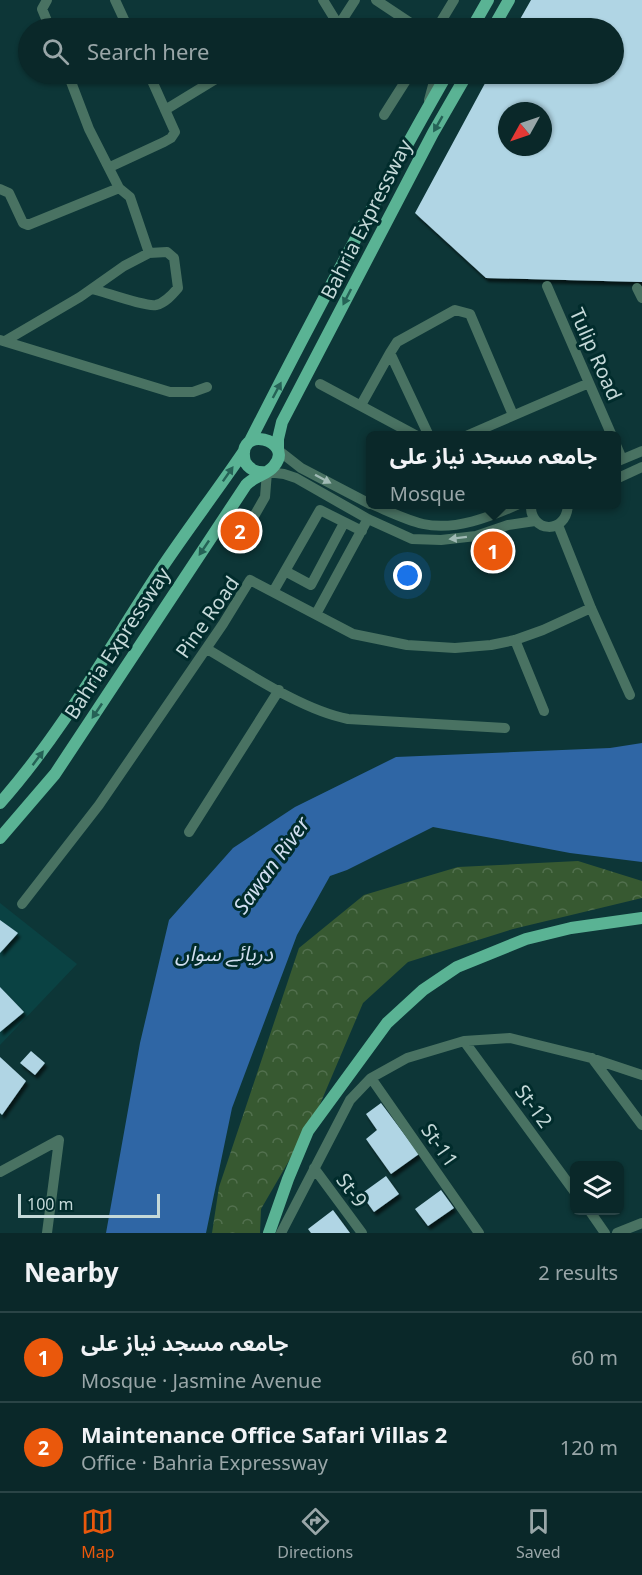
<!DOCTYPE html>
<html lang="en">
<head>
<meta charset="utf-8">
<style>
  body { margin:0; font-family:"Noto Sans","Noto Sans Arabic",sans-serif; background:#183435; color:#f1f3f6 }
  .controls { position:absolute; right:18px; bottom:18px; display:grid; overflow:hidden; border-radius:9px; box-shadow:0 2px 4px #0004 }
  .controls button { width:54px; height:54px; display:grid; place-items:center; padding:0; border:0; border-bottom:2px solid #2a4446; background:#0a2829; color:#f1f3f6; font:30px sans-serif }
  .compass { position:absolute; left:498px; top:102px; width:54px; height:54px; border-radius:50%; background:#0a2829; box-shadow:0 2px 4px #0004; rotate:230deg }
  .scale { position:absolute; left:18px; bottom:15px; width:142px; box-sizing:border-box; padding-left:6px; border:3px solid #c5d9d9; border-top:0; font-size:16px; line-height:21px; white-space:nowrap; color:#c5d9d9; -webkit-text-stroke:4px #012c2c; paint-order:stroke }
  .you { position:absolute; left:408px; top:576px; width:21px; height:21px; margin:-15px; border:4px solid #fff; border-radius:50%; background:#1a73e8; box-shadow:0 0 0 9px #1a73e833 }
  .badge { display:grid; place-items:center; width:39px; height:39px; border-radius:50%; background:#ea580c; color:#fff; font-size:20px; font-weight:700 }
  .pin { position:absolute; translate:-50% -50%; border:3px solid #fff; box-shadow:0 2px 6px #0006 }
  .popup { position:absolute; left:366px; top:431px; width:255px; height:78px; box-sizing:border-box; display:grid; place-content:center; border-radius:9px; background:#0a2829; filter:drop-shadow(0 2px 4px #0005); font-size:20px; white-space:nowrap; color:#99a6a8 }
  .popup b { font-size:22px; color:#f1f3f6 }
  .popup::after { content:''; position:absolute; left:50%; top:100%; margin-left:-12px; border:12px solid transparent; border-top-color:#0a2829 }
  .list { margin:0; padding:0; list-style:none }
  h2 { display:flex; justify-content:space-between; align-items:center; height:78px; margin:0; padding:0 24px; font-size:26px }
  h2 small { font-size:20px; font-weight:400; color:#99a6a8 }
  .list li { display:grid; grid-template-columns:39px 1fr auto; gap:18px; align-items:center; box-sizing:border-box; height:90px; padding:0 24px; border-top:2px solid #2a4446 }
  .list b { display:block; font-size:22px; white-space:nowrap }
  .list p { margin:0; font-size:20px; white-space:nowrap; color:#99a6a8 }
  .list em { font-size:20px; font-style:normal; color:#99a6a8 }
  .icon { flex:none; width:33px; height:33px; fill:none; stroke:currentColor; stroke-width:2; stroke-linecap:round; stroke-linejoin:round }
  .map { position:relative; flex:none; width:642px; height:1233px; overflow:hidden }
  .search { position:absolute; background:#0a2829; box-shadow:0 2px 4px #0004; left:18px; right:18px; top:18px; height:66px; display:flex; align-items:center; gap:15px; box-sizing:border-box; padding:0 21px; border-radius:33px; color:#99a6a8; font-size:22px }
  .sheet { height:258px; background:#0a2829 }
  nav { display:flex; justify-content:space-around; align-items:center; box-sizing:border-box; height:84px; border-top:2px solid #2a4446; background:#0a2829; font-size:16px; color:#99a6a8 }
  nav a { display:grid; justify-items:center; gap:3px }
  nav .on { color:#ea580c }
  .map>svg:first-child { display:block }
  .built { fill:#0a4243 }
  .forest { fill:url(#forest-crowns) }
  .water { fill:#2f66a5 }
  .building { fill:#b0d5e4; fill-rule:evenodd; filter:url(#shadow) }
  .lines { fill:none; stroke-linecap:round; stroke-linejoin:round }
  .minor { stroke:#497262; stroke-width:10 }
  .major { stroke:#5ab394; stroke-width:12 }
  .oneway { fill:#256256 }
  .oneway2 { fill:#a0bab5 }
  .labels { text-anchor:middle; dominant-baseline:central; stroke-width:6; stroke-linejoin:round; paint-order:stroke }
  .street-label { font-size:20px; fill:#c5d9d9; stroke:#012c2c }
  .water-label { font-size:21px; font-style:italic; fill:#d0def0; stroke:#012c2c }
</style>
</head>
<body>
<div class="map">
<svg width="642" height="1233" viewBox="0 0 642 1233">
  <defs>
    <pattern id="forest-crowns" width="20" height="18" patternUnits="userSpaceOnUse" patternTransform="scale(1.5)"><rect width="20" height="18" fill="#375931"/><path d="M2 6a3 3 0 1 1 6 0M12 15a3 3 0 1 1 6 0" fill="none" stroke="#52704e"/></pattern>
    <filter id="shadow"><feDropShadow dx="2.5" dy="4" stdDeviation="1.5" flood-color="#0009"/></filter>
  </defs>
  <rect width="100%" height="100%" fill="#0d3637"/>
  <path class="built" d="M0,903L77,964L0,1045Z"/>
  <path class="forest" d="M578,861L642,881V898L513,929L408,962L363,1003L315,1116L261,1209L260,1233H212L219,1187L299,948L364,895L458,867Z"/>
  <path class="water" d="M642,743V862L570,853L433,827L347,870L330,876L297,935L232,1108L206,1233H106L140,1043L169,920L233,848L295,807L396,757L610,748Z"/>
  <path class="building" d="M531,0H642V282L486,278L415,213L490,74H614V28H515ZM507,111H543V147H507Z
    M0,920L18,933L0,953Z
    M0,987L24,1012L0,1032Z
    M31,1051L45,1063L35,1075L20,1063Z
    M0,1057L26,1081L2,1115L0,1113Z
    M381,1103L419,1154L391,1174L366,1139L377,1130L366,1114Z
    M386,1176L399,1194L374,1212L361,1194Z
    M441,1190L454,1208L428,1226L415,1209Z
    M333,1210L350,1233H311L308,1229Z"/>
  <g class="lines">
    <path class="minor" d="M47,0L42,9L50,28
      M115,0L128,28
      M323,0L339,26
      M376,0L418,28
      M337,28L355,0
      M437,28L454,0
      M68,74L89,129L119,188L130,197L149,253
      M429,100L436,74
      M165,110L224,74
      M384,115L410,74
      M110,167L164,142L171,138L175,132L149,74
      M0,189L9,193L23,223L28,225L119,188
      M547,286L612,436
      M637,288L642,298
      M0,340L170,392H193L207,387
      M5,341L80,297L124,266L149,253L167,252L174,258L178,288C172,295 165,303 156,305C145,307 105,292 92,289
      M320,384L417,436
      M361,405L390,353
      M429,436L390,353L397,342L455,310L470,314L513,415
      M466,436L589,383
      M616,445L622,459
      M278,450L301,468L370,504
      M616,462L642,451
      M616,479L642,467
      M371,504C388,511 406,520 423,524C455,531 490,517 519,504
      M531,504C529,533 567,536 568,504
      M558,525L591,608L630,695
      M237,546L265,497L267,472L284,474L296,478L368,519L412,539L441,540L476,536L508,525L535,521
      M285,571L311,585L344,523
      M273,592L320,510L362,531
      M316,614L365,524
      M515,640L544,711
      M207,649C248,673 302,710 348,719L505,728
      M189,832L279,690
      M22,904L99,805L223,624L250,580L353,634L407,645L455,648L491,645L515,640L543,630L591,608
      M464,1041L574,1191
      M592,1058L642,1125
      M371,1078L479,1233
      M314,1168L362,1233
      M0,1172L59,1140
      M589,1210L605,1233
      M47,1233L59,1140
      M281,1233L350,1100L371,1078L407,1058L464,1041L510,1038L591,1058L642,1075
      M617,1233L642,1223"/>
    <path class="major" d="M472,28L488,0
      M493,28L509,0
      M250,441C313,317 378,195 447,74
      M278,450V439L282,422L433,133L467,74
      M0,803C61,734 105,655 155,578C183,535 215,494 244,451
      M0,838L55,774L246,485C254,476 267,475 274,466C296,440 235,423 245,462C250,470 256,473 267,472
      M269,1233L288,1179L308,1131L387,1023L423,990L457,967L526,939L571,928L642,918"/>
  </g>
  <defs><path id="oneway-solid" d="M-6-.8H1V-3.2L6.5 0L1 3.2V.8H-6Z" transform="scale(1.5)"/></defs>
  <g class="oneway">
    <use href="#oneway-solid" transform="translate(438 124) rotate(120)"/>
    <use href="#oneway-solid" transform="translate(347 297) rotate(117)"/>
    <use href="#oneway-solid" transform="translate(277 390) rotate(-62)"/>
    <use href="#oneway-solid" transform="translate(228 474) rotate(-55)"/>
    <use href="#oneway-solid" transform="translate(204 548) rotate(124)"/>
    <use href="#oneway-solid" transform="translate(97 711) rotate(124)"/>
    <use href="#oneway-solid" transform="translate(38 758) rotate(-53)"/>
  </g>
  <g class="oneway2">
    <use href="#oneway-solid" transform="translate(323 479) rotate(28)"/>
    <use href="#oneway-solid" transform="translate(458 538) rotate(173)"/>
  </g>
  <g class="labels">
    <g class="street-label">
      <text transform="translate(366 219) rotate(-63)">Bahria Expressway</text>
      <text transform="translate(596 354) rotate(66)">Tulip Road</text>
      <text transform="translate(207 617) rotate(-55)">Pine Road</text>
      <text transform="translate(117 643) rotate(-57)">Bahria Expressway</text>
      <text transform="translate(534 1106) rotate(54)">St-12</text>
      <text transform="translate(440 1145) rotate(55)">St-11</text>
      <text transform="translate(352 1190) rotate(53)">St-9</text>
    </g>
    <g class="water-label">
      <text transform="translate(271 865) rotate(-54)">Sawan River</text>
      <text x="224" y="953">دریائے سواں</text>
    </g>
  </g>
</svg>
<div class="controls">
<button><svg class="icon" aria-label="layers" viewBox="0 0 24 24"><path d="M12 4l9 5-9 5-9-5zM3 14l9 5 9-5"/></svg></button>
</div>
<svg class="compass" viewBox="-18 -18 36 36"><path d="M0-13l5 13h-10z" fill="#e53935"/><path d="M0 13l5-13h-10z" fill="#99a6a8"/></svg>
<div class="scale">100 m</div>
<div class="you"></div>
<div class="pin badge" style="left:493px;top:551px">1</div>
<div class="popup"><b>جامعہ مسجد نیاز علی</b>Mosque</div>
<div class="pin badge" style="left:240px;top:531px">2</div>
<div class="search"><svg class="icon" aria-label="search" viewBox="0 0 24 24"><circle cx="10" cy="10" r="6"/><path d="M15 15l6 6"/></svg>Search here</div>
</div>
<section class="sheet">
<h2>Nearby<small>2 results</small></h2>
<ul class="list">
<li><span class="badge">1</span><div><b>جامعہ مسجد نیاز علی</b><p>Mosque · Jasmine Avenue</p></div><em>60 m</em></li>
<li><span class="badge">2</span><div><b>Maintenance Office Safari Villas 2</b><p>Office · Bahria Expressway</p></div><em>120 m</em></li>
</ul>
</section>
<nav>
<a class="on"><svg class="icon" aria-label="map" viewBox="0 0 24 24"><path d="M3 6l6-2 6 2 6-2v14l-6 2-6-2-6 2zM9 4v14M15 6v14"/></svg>Map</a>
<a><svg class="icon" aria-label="directions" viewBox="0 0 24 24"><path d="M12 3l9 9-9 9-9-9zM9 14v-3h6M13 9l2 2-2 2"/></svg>Directions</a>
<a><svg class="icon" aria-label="saved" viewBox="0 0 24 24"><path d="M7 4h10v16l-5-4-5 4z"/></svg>Saved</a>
</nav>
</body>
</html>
